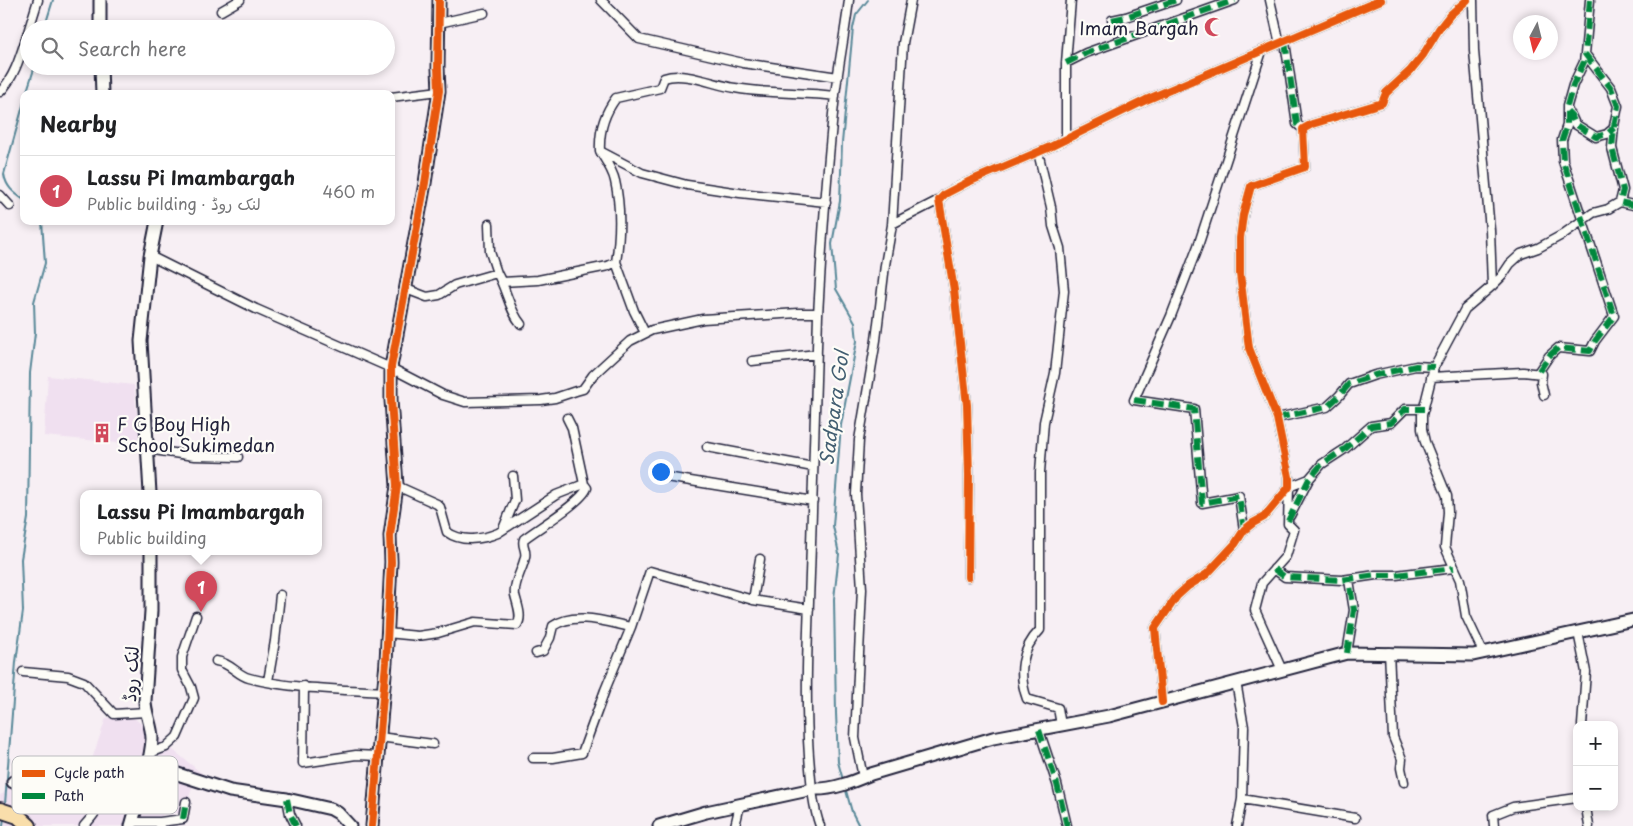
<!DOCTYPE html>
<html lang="en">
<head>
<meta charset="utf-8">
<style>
  body { margin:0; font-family:"Playpen Sans","Playpen Sans Arabic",sans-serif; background:#f6f6f6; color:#202124 }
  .controls { position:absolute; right:15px; bottom:15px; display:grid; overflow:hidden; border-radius:10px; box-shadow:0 2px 8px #0003 }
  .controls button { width:45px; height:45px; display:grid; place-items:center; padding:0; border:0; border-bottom:1px solid #e0e0e0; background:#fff; color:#202124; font:25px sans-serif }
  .compass { position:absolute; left:1513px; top:15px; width:45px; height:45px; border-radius:50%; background:#fff; box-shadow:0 2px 8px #0003; rotate:187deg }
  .you { position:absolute; left:660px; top:471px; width:18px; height:18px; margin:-12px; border:4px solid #fff; border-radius:50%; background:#1a73e8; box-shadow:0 0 0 8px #1a73e833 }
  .badge { display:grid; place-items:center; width:32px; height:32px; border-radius:50%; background:#d1495b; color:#fff; font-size:16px; font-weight:700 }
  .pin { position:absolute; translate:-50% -41px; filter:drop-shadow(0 1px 2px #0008) }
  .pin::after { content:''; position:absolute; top:26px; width:18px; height:15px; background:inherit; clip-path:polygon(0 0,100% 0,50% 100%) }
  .popup { position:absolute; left:80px; top:490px; width:242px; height:65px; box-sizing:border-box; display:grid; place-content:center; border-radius:10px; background:#fff; filter:drop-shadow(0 1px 4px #0005); font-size:16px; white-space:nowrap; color:#757577 }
  .popup b { font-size:19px; color:#202124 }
  .popup::after { content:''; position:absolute; left:50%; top:100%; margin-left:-10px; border:10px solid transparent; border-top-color:#fff }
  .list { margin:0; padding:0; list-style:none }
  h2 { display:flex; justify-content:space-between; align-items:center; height:65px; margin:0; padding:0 20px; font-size:21px }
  h2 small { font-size:16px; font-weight:400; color:#757577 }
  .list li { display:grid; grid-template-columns:32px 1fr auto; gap:15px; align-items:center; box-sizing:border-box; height:70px; padding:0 20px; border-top:1px solid #e0e0e0 }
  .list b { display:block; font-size:19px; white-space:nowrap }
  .list p { margin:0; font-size:16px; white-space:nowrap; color:#757577 }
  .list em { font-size:16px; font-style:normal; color:#757577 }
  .icon { flex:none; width:28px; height:28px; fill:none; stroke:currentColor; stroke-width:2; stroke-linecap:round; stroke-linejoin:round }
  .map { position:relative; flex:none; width:1633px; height:826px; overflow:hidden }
  .search { position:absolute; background:#fff; box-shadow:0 2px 8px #0003; left:20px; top:20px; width:375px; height:55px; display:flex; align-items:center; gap:12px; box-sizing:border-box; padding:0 18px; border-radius:28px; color:#757577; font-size:19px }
  .panel { position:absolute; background:#fff; box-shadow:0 2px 8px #0003; left:20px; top:90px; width:375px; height:135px; border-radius:10px }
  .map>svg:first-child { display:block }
  .built { fill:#f0e0f0 }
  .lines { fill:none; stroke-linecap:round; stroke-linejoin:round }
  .stream { stroke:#588898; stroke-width:2 }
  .street-casing { stroke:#22223b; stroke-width:11 }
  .secondary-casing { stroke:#22223b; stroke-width:15 }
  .highway-casing { stroke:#22223b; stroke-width:18 }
  .street { stroke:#fdfcf7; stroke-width:8 }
  .secondary { stroke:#fdfcf7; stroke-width:11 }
  .highway { stroke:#f9deab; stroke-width:14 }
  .quiet { stroke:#00873e; stroke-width:6; stroke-dasharray:12 6; stroke-linecap:butt }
  .cycleway-casing { stroke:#fdfcf7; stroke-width:11 }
  .cycleway { stroke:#e8590c; stroke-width:8 }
  .labels { text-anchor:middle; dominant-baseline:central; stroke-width:4.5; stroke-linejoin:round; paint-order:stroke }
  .poi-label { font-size:18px; fill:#22223b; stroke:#fdfcf7; text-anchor:end }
  .street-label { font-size:18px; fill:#22223b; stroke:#fdfcf7 }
  .water-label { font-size:19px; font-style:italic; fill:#425e71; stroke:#fdfcf7 }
  .key { fill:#fdfcf7; stroke:#bbbbbf; stroke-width:1 }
  .key-label { font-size:14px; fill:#22223b }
</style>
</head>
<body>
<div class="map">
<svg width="1633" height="826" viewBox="0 0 1633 826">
  <rect width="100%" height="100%" fill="#f7eff4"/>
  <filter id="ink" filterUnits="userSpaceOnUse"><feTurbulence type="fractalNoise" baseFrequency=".02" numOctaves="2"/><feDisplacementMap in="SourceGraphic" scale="10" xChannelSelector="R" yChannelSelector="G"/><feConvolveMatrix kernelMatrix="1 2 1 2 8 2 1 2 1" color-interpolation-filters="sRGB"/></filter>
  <g filter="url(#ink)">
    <path class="built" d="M48,376L134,385L140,445L44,436Z
      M106,718H134L227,794L193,785L184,812L162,815V826H0V795L3,794L15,766L60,776L91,762Z"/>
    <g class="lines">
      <path class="stream" d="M44,29L53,0
        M26,94L35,66
        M24,102L4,174C6,187 13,192 24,200
        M843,780L838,762L836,713L834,599L839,554L833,526L841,425L857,341L855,322L836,289L832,244L840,201L842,143L853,28L856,15L868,0
        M845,787L852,812L859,826
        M5,804L16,662L23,611L21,559L28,518L30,373L35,333L34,302L45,263L42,221
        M3,826L4,817"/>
      <defs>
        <path id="street" d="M601,0L639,39L743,63L838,77
          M1270,0L1280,44
          M1473,0L1474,51L1490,230L1492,286
          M221,11L240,0
          M1112,20L1126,17L1176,0
          M439,23L484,13
          M29,29L38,0
          M1285,42L1297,124L1303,129
          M1066,63L1086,53L1235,0
          M0,92C16,76 22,50 29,29
          M391,97L439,91
          M1567,111L1571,115L1575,124L1596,137L1607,134L1614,128
          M1066,139V63L1071,0
          M1038,152L1051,207L1053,226L1060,248L1064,291L1055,373L1044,422L1040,472V630C1021,649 1018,674 1027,699L1058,708L1061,725
          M601,153C606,161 613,171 615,181C621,207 620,236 616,262
          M0,195L10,206
          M826,202L740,193L687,185L642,173L600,151C599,132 604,114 616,98L660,88L664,78C685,71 714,85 735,88C768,94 802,92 835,96
          M1620,202L1633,205
          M489,224L490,252L497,273
          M892,224L939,200
          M150,256L256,309L393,369L443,395L465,402L541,400L555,398L576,391L583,389L593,375L630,341L652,330L703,319L798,313H818
          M502,282L538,280L608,266L616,262L634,311L645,333
          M406,289L427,297L439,295L455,285L497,273C507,290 509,310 521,324
          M752,361L817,354
          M1539,371L1549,356L1558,348L1590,351L1595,341L1614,316L1563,161L1562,140L1567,125V106L1573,85L1584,62L1585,54
          M1431,377L1523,372L1542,374L1541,382L1544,395
          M567,418L572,428L584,484
          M1277,418L1327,407L1339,396L1349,384L1375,375L1416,366L1434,367
          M707,447L813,467
          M147,449L194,456L238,457
          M660,476L813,501
          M1290,516L1309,479L1322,464L1345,449L1371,426L1391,423L1405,409H1424
          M503,529L515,500L513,476
          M1244,530L1239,496L1202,503L1194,409L1134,400L1171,316L1198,246L1262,51
          M760,559L753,600L809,609
          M1274,569L1285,577L1342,580L1376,575H1396L1454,568
          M968,577L969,475L967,405L954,290L939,200L945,194L968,182L1050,147L1146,100L1381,0
          M1578,632L1586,672L1582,725
          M387,633L418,636L438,633L475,622L517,625C523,617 517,604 515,595C513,583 523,569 525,557C527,550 521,545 524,539C538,528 582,502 587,488L584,484L556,495L498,533C483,539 462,543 447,532L440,507L437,504L397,486
          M1389,652L1393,737L1402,759L1401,768L1404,782
          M1483,652L1466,616L1460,580L1445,547L1448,512L1447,496L1425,442L1422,429V415L1434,367L1465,309L1492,286L1502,276L1510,264L1521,254L1538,248L1562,235L1593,213L1608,209L1620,202L1623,190L1612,148L1614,126L1618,106L1611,88L1585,54L1590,0
          M536,653L543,651L550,638L553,626C574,611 607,622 631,627
          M1347,653L1354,610L1349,580
          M216,661C231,663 237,675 249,678C292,689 339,689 383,692
          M1282,670L1255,610L1262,583L1286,556L1294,530L1288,524L1289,487L1309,479
          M23,672L68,676L84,682L114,714L146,712
          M268,681L275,641L280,595
          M1236,682L1244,727L1242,799L1237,826
          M304,686L303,763L356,755L378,756
          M1162,702L1155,628L1177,596L1188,586L1207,574L1235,544L1244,530L1253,523L1264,517L1289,487V477L1277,418L1249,348L1240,274V238L1243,215L1251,186L1305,167L1303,129L1312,124L1382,103L1386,93L1410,71L1423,55L1439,29L1450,15L1467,0
          M1039,730L1057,784L1067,826
          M379,737L433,744
          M150,753L166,747L177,737L194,698L191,687L182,670V657L196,616
          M533,758H553L582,753L605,690L631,627L650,571L753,600
          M863,777L855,738L862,589L856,494L859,440L876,340L885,265L892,225L903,43L911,0
          M287,799L290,814L296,826
          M1242,799L1355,818
          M1586,807L1589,826
          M133,822H160V826
          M160,822L183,819L186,802
          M84,826C94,815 104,803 104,787
          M735,826L740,805
          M820,826C812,804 811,779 809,756C804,686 809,615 811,544C814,468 815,391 818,315C822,242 827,168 835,95C839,63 845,32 849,0
          M1494,826L1493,815L1513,807L1577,798"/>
        <path id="secondary" d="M100,0V29
          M101,66L102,94
          M150,493L141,341L150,256L157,221
          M13,782C43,789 75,798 106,787C120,781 134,772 147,764L230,791L287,799L331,809L338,813L350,826
          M131,826C138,801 151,763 152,739C152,725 145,714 145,701L151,611V551
          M372,826L386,662L391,562L390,536L397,486L391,400V367L425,183L439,91L438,68L439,0
          M659,826L706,812L813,789C833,790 852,782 871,774L993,738L1109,716L1347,653L1473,655L1633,620"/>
        <path id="highway" d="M0,810L18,816L29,826"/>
      </defs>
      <use href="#street" class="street-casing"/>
      <use href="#secondary" class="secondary-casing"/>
      <use href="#highway" class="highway-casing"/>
      <use href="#street" class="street"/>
      <use href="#secondary" class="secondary"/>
      <use href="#highway" class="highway"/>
      <path class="quiet" d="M1590,0L1585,54L1611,88L1618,106L1614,126L1612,148L1623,190L1620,202L1633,205
        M1112,20L1126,17L1176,0
        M1285,42L1297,124L1303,129
        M1066,63L1086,53L1235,0
        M1567,111L1571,115L1575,124L1596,137L1607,134L1614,128
        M1539,371L1549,356L1558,348L1590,351L1595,341L1614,316L1563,161L1562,140L1567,125V106L1573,85L1584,62L1585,54
        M1134,400L1194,409L1202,503L1239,496L1244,530
        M1277,418L1327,407L1339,396L1349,384L1375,375L1416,366L1434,367
        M1288,521L1309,479L1322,464L1345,449L1371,426L1391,423L1405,409H1424
        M1274,569L1285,577L1342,580L1376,575H1396L1454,568
        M1347,653L1354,610L1349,580
        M1039,730L1057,784L1067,826
        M287,799L290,814L296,826
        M183,819L186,802"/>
      <defs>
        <path id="cycleway" d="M968,577L969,475L967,405L954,290L939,200L945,194L968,182L1050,147L1146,100L1381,0
          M1162,702L1155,628L1177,596L1188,586L1207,574L1235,544L1244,530L1253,523L1264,517L1289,487V477L1277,418L1249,348L1240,274V238L1243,215L1251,186L1305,167L1303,129L1312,124L1382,103L1386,93L1410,71L1423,55L1439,29L1450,15L1467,0
          M372,826L386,662L391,562L390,536L397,486L391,400V367L425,183L439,91L438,68L439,0"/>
      </defs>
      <use href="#cycleway" class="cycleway-casing"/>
      <use href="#cycleway" class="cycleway"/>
    </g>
  </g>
  <defs>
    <symbol id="mosque-bare" viewBox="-9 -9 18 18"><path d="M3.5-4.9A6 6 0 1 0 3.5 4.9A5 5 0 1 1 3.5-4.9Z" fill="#d1495b" stroke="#fdfcf7" stroke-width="2.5" paint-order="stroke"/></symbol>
    <symbol id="building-bare" viewBox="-9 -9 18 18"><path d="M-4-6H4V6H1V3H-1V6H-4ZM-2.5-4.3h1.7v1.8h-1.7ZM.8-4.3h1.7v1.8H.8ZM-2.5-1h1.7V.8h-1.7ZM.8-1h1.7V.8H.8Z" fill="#d1495b" stroke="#fdfcf7" stroke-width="2.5" paint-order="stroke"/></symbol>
  </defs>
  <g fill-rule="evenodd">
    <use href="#mosque-bare" x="1200" y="13" width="28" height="28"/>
    <use href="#building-bare" x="88" y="419" width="28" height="28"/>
  </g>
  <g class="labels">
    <g class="poi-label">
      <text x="1199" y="27">Imam Bargah</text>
      <text x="117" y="423" text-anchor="start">F G Boy High<tspan x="117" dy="21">School Sukimedan</tspan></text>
    </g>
    <g class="street-label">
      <text transform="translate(130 674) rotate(-87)">لنک روڈ</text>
    </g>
    <g class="water-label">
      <text transform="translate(833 408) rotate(-82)">Sadpara Gol</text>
    </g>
  </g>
  <rect x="12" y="756" width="166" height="58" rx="8" class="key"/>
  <rect x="22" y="770" width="23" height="7" fill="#e8590c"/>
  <rect x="22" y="793" width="23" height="6" fill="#00873e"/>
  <g class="key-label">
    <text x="54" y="778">Cycle path</text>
    <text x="54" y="801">Path</text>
  </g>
</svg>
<div class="controls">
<button>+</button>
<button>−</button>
</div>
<svg class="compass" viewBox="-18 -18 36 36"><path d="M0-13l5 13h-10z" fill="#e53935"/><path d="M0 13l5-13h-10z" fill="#757577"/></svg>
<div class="you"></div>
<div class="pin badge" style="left:201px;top:612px">1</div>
<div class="popup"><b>Lassu Pi Imambargah</b>Public building</div>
<div class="search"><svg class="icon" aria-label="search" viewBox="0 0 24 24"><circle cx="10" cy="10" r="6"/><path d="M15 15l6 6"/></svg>Search here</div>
<section class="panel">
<h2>Nearby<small></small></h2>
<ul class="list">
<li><span class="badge">1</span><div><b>Lassu Pi Imambargah</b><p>Public building · لنک روڈ</p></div><em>460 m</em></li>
</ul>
</section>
</div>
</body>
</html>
